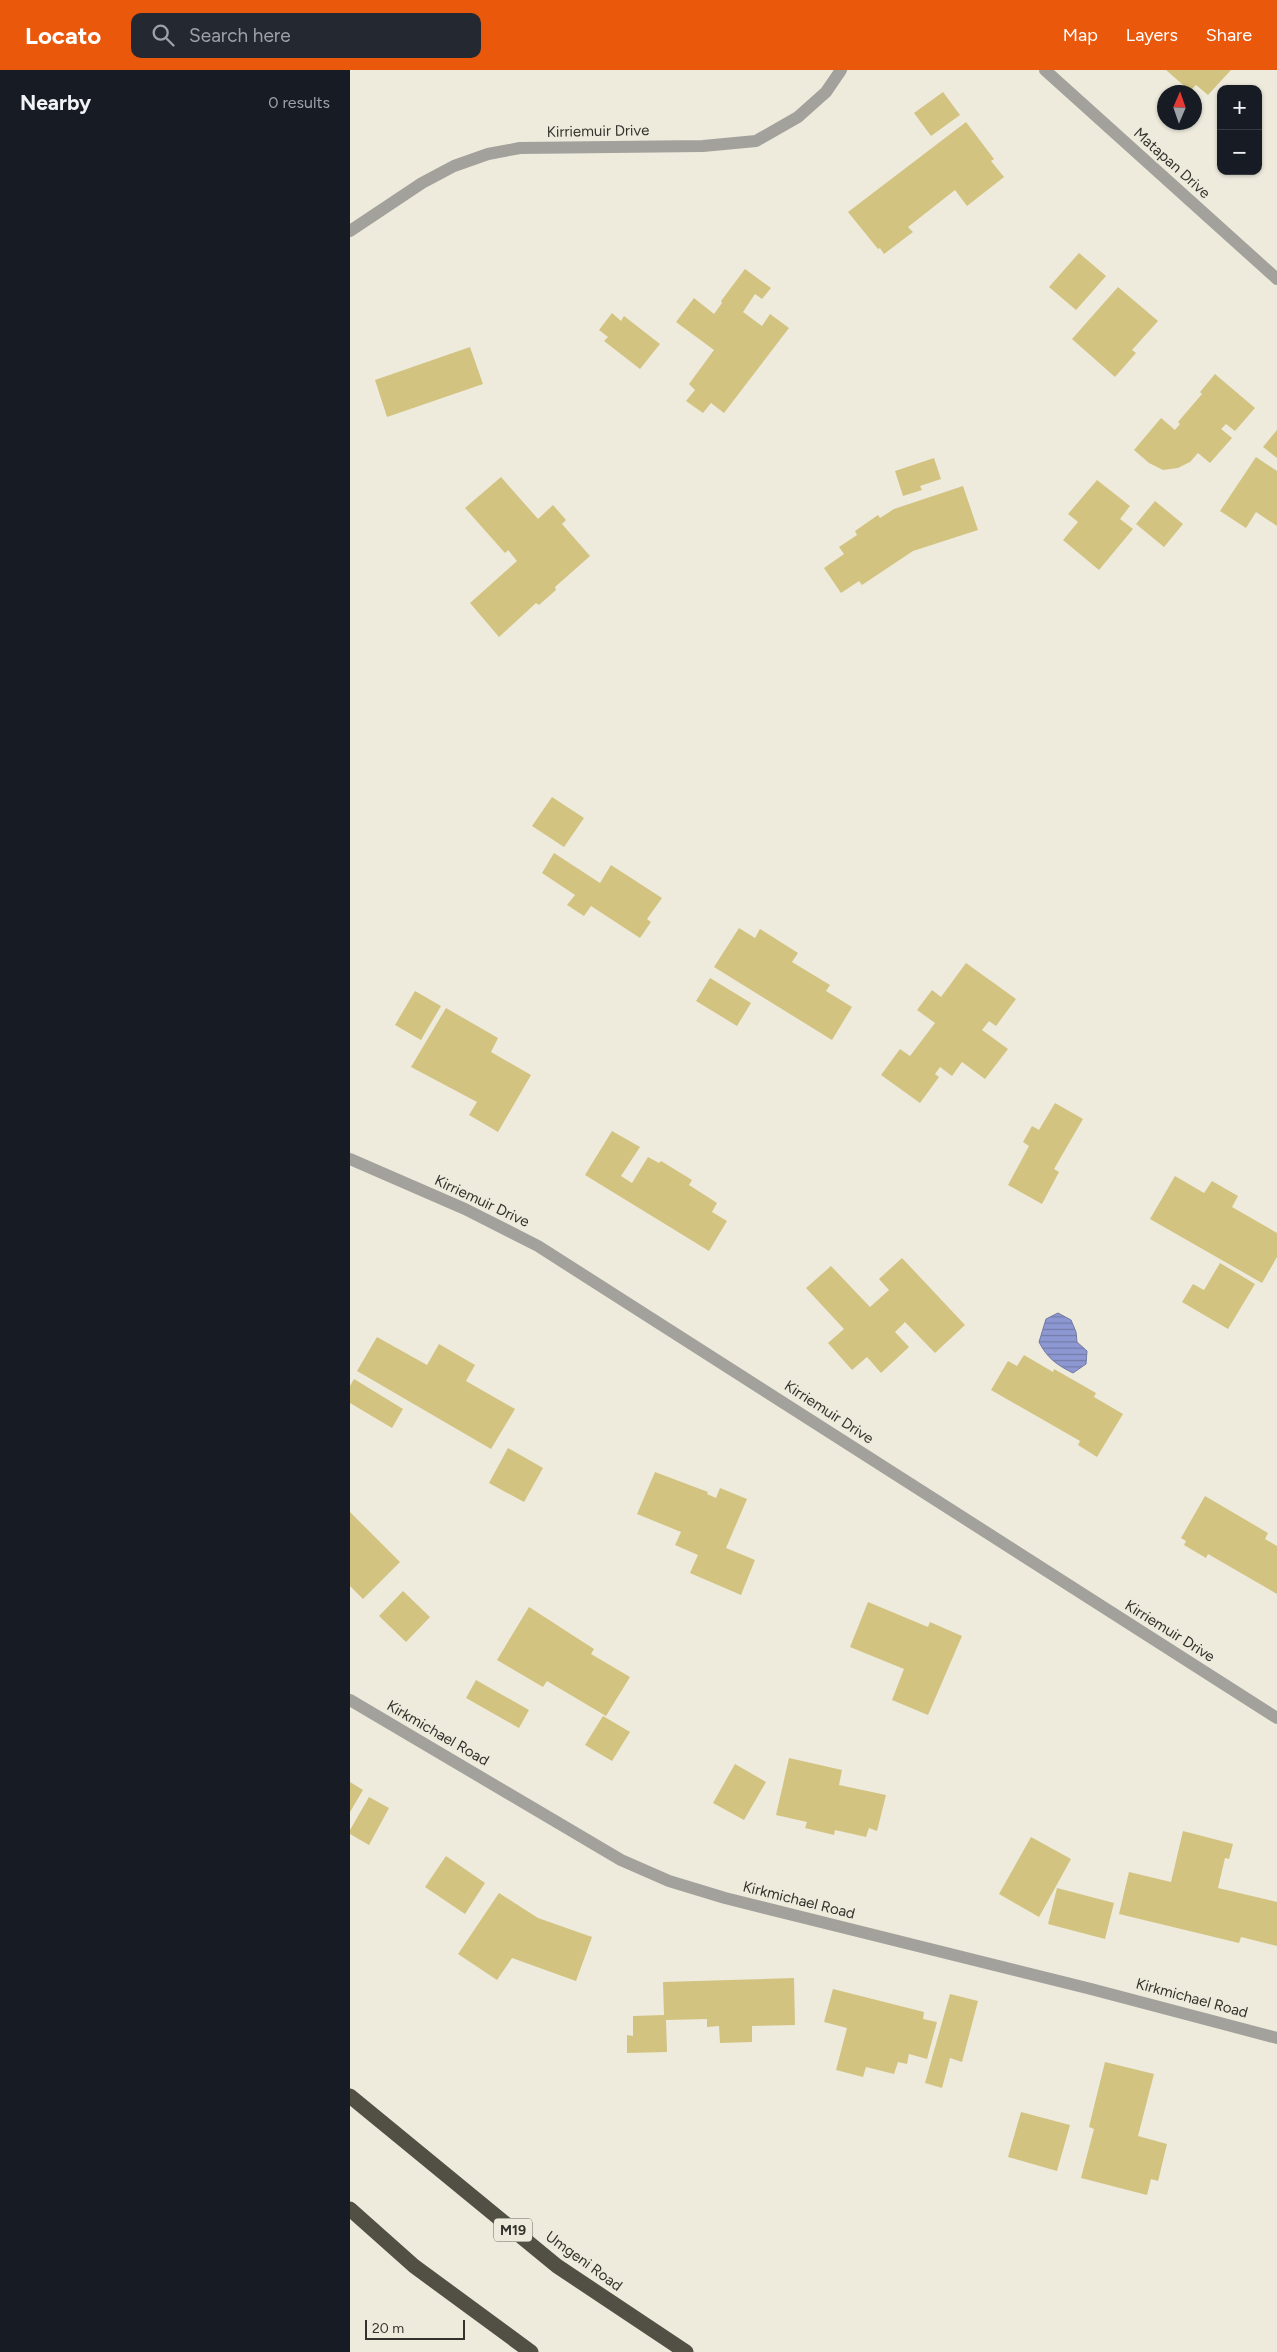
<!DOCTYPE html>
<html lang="en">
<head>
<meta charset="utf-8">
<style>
  body { margin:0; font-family:Figtree,sans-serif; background:#242831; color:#f1f3f6 }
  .controls { position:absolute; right:15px; top:15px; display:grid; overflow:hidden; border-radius:10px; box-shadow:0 1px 4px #0004 }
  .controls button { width:45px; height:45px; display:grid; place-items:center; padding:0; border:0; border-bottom:1px solid #363941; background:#171b24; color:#f1f3f6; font:25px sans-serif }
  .compass { position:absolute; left:807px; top:15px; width:45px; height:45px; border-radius:50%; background:#171b24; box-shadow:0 1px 4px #0004; rotate:2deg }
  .scale { position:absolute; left:15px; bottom:12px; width:100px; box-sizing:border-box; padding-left:5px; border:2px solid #33322c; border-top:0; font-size:14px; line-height:18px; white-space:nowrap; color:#33322c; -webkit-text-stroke:4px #eeebdd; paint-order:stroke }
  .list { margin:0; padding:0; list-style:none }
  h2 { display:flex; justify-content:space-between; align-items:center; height:65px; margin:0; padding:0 20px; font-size:21px }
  h2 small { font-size:16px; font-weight:400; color:#9ea1a6 }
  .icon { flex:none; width:28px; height:28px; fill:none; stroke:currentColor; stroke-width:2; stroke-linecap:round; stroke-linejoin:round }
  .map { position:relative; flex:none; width:927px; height:2282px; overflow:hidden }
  header { display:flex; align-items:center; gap:30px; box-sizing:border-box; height:70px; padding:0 25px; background:#ea580c; color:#fff }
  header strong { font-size:24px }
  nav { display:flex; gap:28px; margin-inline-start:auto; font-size:18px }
  .search { width:350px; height:45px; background:#242831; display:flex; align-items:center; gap:12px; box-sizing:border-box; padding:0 18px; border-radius:10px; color:#9ea1a6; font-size:19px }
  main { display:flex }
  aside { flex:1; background:#171b24 }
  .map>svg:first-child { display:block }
  .water { fill:url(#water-rules); stroke:#7279a0 }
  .building { fill:#d2c381 }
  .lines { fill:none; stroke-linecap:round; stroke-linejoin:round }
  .street { stroke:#a2a19b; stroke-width:12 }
  .highway { stroke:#525044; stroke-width:15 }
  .labels { text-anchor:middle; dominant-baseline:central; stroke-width:4; stroke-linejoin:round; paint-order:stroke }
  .shield { fill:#eeebdd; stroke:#6b6a61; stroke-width:1 }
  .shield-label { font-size:14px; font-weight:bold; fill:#33322c }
  .street-label { font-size:15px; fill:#33322c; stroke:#eeebdd }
</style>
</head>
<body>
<header>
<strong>Locato</strong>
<div class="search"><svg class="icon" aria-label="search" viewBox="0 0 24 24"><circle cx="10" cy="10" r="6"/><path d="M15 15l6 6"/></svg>Search here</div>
<nav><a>Map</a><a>Layers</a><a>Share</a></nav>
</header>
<main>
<aside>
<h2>Nearby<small>0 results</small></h2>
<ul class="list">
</ul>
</aside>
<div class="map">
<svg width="927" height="2282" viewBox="0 0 927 2282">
  <defs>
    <pattern id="water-rules" width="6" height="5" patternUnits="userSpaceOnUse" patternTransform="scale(1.25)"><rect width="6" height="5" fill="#8d97d2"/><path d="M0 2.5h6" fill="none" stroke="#747cab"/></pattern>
  </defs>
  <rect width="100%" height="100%" fill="#eeebdd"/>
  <path class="water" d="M708,1243L721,1250L726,1262L727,1272L737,1281L736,1294L723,1303C707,1295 697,1288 689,1272L696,1249Z"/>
  <path class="building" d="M816,0H881L858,25L846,15L840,21Z
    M593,22L610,45L581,66L564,43Z
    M616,52L644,89L641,91L654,107L617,136L605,120L558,157L563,162L534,184L530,178L528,179L498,142Z
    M729,183L756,206L726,240L699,217Z
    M395,199L421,218L412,229L405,224L393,242L412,256L420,244L439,258L374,343L361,333L353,343L336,331L345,320L339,314L364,280L326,252L344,228L364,244L372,233L371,231Z
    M768,217L808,251L782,280L786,283L765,307L722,269Z
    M262,243L271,251L274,246L310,274L290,299L254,271L258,267L249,260Z
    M120,277L133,314L37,347L25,310Z
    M865,304L905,338L885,361L876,354L871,359L882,368L860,393L848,383L840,392L828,398L813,400L799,393L784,380L811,348L825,360L830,354L828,352L852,324L850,322Z
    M927,360V388L913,377Z
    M906,387L927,401V456L906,442L896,458L870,441Z
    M584,388L591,409L570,416L572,420L553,426L545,401Z
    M151,407L188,449L203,435L216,450L212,454L240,486L205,517L206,520L189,535L186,533L149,567L120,533L167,491L158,480L155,483L115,438Z
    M747,410L780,436L770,449L783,459L749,500L713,470L728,452L718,444Z
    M613,416L628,460L563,481L512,515L509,511L491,523L474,498L494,484L489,477L507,465L505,461L528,445L530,448L544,439Z
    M805,431L833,454L814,477L786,454Z
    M202,727L234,748L214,777L182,756Z
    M204,783L250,813L261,795L312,828L297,849L301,852L290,868L241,836L234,846L217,835L225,825L192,803Z
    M389,858L405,868L410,859L448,883L442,892L480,915L476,921L502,937L482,970L364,897Z
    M616,893L666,929L646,956L639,951L632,960L658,979L635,1009L612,992L602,1006L590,997L585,1004L589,1007L570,1033L531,1005L550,979L560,986L585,953L567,940L582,920L591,927Z
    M360,908L401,933L387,956L346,931Z
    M65,921L91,936L71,970L45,955Z
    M96,938L148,968L141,982L181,1005L148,1062L119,1045L127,1032L61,997Z
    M705,1033L733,1049L704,1099L709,1102L692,1134L658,1115L679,1076L673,1072L682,1056L689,1060Z
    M262,1061L290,1077L271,1106L282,1113L298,1087L309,1093L311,1091L342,1110L339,1115L367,1133L362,1142L377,1151L359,1181L235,1105Z
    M825,1106L854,1123L862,1111L888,1126L882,1137L927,1163V1187L912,1213L800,1149Z
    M552,1188L615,1255L585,1283L555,1252L545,1262L559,1277L531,1303L517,1287L502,1300L478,1273L494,1259L456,1218L481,1196L520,1237L539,1220L529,1209Z
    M870,1193L905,1214L878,1259L832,1232L843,1214L854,1220Z
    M27,1267L77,1295L89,1274L125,1295L116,1311L165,1339L141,1379L7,1301Z
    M674,1285L703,1302L704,1299L746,1323L744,1327L773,1344L747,1387L728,1375L730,1371L641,1320L658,1291L667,1296Z
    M4,1309L53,1339L42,1358L0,1333V1316Z
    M158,1378L193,1398L174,1432L139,1413Z
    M305,1402L358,1422L357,1424L366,1428L370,1418L397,1429L376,1478L405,1490L391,1525L340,1503L348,1485L325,1475L331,1462L287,1444Z
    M855,1426L918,1463L915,1469L927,1476V1524L858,1484L856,1488L834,1475L836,1471L831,1468Z
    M0,1442L50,1492L13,1529L0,1516Z
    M53,1521L80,1547L56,1572L29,1546Z
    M518,1532L578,1557L580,1552L612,1566L578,1645L542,1630L554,1599L500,1577Z
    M179,1537L244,1579L241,1584L280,1607L256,1646L197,1611L193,1617L147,1590Z
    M126,1610L179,1640L169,1658L116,1628Z
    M253,1646L280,1662L262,1691L235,1675Z
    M439,1688L492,1700L489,1715L536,1725L527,1761L519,1758L516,1767L485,1760L484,1765L455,1758L457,1752L426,1745Z
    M385,1694L416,1712L394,1750L363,1733Z
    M0,1712L13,1720L0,1742Z
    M19,1727L39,1738L19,1775L0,1764V1760Z
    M833,1761L883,1774L879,1789L875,1788L868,1818L927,1832V1876L891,1867L889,1873L769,1844L779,1802L821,1812Z
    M681,1767L721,1789L689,1847L649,1824Z
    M96,1786L135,1813L115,1844L75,1817Z
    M707,1818L764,1833L755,1869L698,1854Z
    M149,1823L188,1848L242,1867L226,1911L162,1888L147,1910L108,1884Z
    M444,1908L445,1955L402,1956V1972L370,1973L369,1956L357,1957V1949L316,1950L317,1982L277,1983V1965L283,1966V1946L314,1945L313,1912Z
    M483,1919L574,1942L573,1949L587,1952L577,1989L559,1984L557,1994L548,1992L544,2004L516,1997L513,2007L486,2000L497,1958L474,1952Z
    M600,1924L628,1931L612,1992L600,1988L592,2018L575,2013Z
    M755,1992L804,2004L788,2066L817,2074L808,2111L801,2109L797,2125L731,2108L744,2059L739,2057Z
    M671,2042L720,2055L707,2101L658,2087Z"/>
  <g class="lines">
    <path class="street" d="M695,0L927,209
      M0,161L72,113L104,96L138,84L170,78L353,76L406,71L448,47L476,22L491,0
      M0,1089L115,1139L188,1176L927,1648
      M0,1630L271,1790L319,1811L375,1828L741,1919L927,1968"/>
    <path class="highway" d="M0,2026L207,2196L336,2282
      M0,2139L64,2196L181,2282"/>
  </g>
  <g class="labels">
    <rect class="shield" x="144" y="2148.5" width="38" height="23" rx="4"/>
    <g class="shield-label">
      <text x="163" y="2160">M19</text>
    </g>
    <g class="street-label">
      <text transform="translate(248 61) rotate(-1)">Kirriemuir Drive</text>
      <text transform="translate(822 93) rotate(42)">Matapan Drive</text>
      <text transform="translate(132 1131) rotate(25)">Kirriemuir Drive</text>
      <text transform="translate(479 1342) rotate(33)">Kirriemuir Drive</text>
      <text transform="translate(820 1561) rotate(32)">Kirriemuir Drive</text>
      <text transform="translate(88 1663) rotate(30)">Kirkmichael Road</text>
      <text transform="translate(449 1830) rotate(14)">Kirkmichael Road</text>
      <text transform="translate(842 1928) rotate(15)">Kirkmichael Road</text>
      <text transform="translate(234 2191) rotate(36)">Umgeni Road</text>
    </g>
  </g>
</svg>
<div class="controls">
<button>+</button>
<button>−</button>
</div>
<svg class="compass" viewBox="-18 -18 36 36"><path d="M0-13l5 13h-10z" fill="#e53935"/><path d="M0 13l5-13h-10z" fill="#9ea1a6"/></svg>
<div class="scale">20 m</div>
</div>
</main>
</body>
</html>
